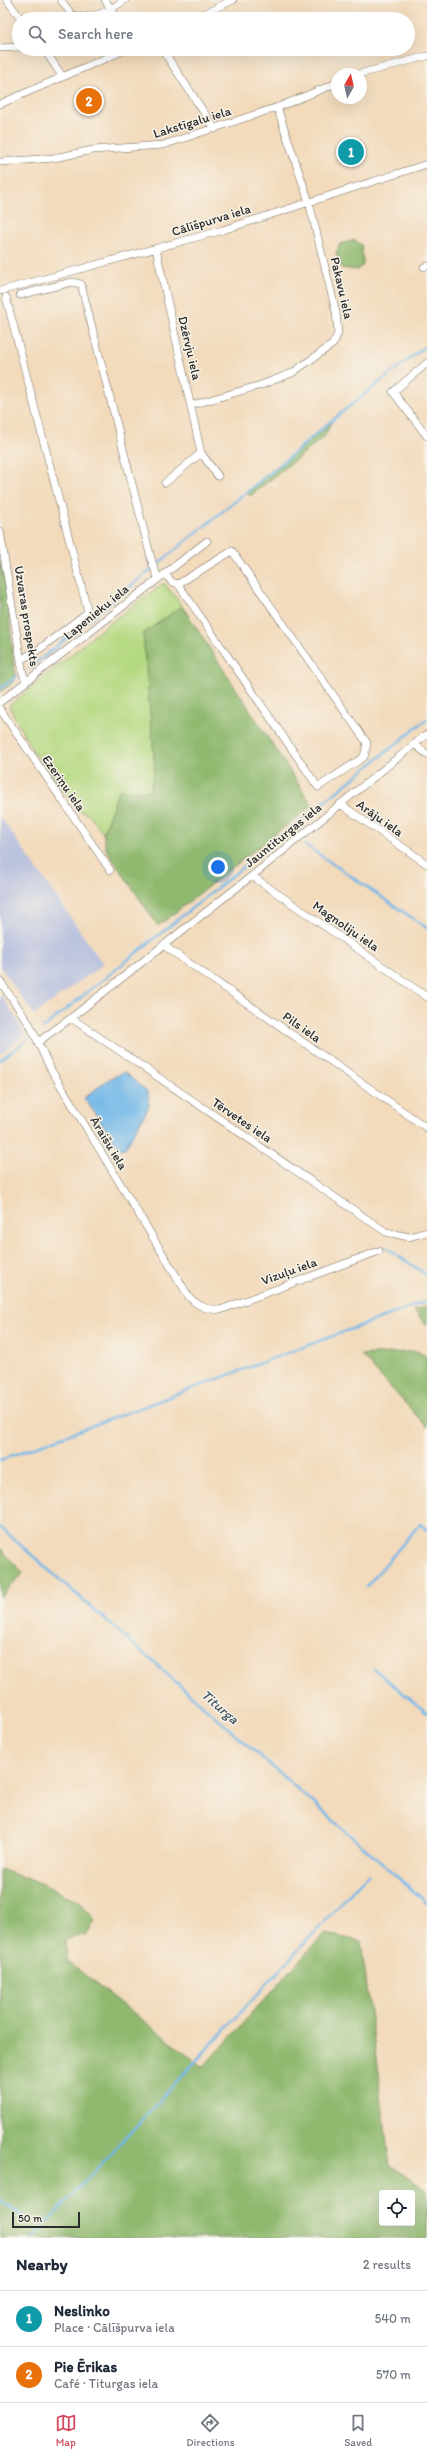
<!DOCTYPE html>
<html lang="en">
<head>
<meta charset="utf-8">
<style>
  body { margin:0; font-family:Itim,sans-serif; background:#f6f6f7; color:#1f2937 }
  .controls { position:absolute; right:12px; bottom:12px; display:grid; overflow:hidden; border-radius:4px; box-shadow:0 4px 16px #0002 }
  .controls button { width:36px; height:36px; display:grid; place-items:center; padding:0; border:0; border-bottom:1px solid #e0e1e3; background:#fff; color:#1f2937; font:20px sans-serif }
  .compass { position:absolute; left:331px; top:68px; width:36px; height:36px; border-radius:50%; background:#fff; box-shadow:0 4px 16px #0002; rotate:8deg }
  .scale { position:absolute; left:12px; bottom:10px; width:68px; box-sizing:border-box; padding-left:4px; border:2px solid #2b2b2b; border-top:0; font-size:11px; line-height:14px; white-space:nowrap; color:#2b2b2b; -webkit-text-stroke:3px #f7f3e8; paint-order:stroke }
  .you { position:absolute; left:218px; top:867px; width:14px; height:14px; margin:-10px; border:3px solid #fff; border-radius:50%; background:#1a73e8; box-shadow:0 0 0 6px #1a73e833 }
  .badge { display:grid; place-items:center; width:26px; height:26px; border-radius:50%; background:#d1495b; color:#fff; font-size:13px; font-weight:700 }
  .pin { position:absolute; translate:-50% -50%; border:2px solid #fff; box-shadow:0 1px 4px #0006 }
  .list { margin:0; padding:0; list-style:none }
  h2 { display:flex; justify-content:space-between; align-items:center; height:52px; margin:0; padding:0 16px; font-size:17px }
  h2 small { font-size:13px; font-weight:400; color:#747a83 }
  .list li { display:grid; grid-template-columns:26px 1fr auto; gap:12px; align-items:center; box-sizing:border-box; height:56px; padding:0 16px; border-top:1px solid #e0e1e3 }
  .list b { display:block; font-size:15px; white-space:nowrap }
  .list p { margin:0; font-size:13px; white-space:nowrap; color:#747a83 }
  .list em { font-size:13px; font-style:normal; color:#747a83 }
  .icon { flex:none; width:22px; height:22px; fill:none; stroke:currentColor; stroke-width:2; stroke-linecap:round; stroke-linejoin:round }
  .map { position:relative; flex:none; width:427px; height:2238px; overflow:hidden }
  .search { position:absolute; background:#fff; box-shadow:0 4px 16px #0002; left:12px; right:12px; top:12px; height:44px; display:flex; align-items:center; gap:10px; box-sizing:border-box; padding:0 14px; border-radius:22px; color:#747a83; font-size:15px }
  .sheet { height:164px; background:#fff }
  nav { display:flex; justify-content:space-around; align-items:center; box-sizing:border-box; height:56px; border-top:1px solid #e0e1e3; background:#fff; font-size:11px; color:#747a83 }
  nav a { display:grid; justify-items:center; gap:2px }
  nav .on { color:#d1495b }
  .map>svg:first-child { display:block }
  .industrial { fill:#bbc3de }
  .green { fill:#b5d981; stroke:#708256 }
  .forest { fill:#90b96f; stroke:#5e724d; fill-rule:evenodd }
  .water { fill:#71b7e8; stroke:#4e718a }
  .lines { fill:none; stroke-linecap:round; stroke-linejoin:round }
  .stream { stroke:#71b7e8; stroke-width:2.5 }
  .street-casing { stroke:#71685d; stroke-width:8 }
  .street { stroke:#fff; stroke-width:7 }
  .labels { text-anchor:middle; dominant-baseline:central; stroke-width:3; stroke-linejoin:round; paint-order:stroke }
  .street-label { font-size:13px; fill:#2b2b2b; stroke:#f7f3e8 }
  .water-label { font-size:14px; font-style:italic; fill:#405564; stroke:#f7f3e8 }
</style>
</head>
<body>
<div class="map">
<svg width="427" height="2238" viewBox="0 0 427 2238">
  <rect width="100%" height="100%" fill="#f7f3e8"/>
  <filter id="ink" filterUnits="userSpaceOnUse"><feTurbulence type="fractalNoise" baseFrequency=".025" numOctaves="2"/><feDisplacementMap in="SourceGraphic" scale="8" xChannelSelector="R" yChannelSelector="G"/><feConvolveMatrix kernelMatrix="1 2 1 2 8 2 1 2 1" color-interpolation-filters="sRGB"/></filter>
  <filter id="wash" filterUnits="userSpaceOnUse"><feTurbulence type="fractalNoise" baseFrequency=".012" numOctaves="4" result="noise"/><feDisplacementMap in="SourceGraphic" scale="16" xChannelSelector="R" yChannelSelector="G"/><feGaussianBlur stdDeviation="0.9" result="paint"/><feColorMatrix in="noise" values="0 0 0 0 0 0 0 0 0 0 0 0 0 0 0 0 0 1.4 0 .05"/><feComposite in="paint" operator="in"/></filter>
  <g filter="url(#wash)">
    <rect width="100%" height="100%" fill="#f2dabb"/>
    <path class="industrial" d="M0,816L103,964L34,1015L0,967Z
      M0,993L26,1034L0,1054Z"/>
    <path class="green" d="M164,583L182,606L143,634L155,766L150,791L119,790L103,833L89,815L78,810L33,752L9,706L103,628Z"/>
    <path class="forest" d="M355,240L362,246L363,265L357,270L341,268L336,253L340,244Z
      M332,422L324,437L250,496L247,493Z
      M0,561L7,592L14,668C19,681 11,684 0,692Z
      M182,606L312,805L158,926L106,849L103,833L119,790L150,791L155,766L143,634Z
      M427,1306V1326L414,1311Z
      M417,1351L427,1357V1427L361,1355Z
      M0,1548L23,1573L0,1598Z
      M0,1869L45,1885L79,1902L95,1920L87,1934L65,1940L67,1961L203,2067L324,1934L361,1941L390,2166L427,2190V2238H0ZM382,2193H412V2223H382Z"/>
    <path class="water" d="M124,1072L148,1092L149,1107L125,1148L120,1149L84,1098L107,1080Z"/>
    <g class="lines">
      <path class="stream" d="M30,668L287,459L326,425L427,345
        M0,689L17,676
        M305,845L427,928
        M43,1028L427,719
        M0,1060L28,1039
        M385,1247L427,1275
        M0,1460L427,1301
        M0,1527L427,1903
        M366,1587L420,1524L427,1530
        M374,1669L427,1713
        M0,2200L27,2220
        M33,2238L368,1874"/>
    </g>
  </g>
  <g filter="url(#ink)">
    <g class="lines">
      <defs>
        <path id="street" d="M7,0L21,19
          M61,0L72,15C91,22 110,10 125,0
          M105,0L118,19
          M193,19L233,0
          M0,48L19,47
          M44,49L62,76
          M162,49L215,129
          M359,74L427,56
          M0,104L127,49
          M0,162L54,158L93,150L163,145L281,106L337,83
          M156,249L201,453L165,483
          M424,267L427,266
          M0,291L223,230L427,164
          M20,295L72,282L81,284L152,562L158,578
          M6,297L88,612L41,648L22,659
          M427,363L393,392L427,436
          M192,405L261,385L292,373L333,344L338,333L336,312L309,202L277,107
          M201,453L218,476
          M0,531L23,674L26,681
          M232,551L367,743L364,757L318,787L178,584Z
          M165,574L172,582L178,584
          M0,702L207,541
          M0,709L110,870
          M414,744L427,754
          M340,804L427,864
          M252,876L427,997
          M163,945L427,1128
          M0,981L30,1025L50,1068L189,1297C199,1307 206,1309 220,1310L379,1251
          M71,1018L386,1232L409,1237L427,1232
          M38,1042L71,1018L258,871L427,734"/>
      </defs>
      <use href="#street" class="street-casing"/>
      <use href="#street" class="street"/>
    </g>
  </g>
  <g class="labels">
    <g class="street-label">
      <text transform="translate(192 122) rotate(-17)">Lakstīgalu iela</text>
      <text transform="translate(211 220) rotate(-17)">Cālīšpurva iela</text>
      <text transform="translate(342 288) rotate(77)">Pakavu iela</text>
      <text transform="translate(190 348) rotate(77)">Dzērvju iela</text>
      <text transform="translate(96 612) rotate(-39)">Lapenieku iela</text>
      <text transform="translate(27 616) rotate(81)">Uzvaras prospekts</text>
      <text transform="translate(64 783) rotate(55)">Ezeriņu iela</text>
      <text transform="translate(380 818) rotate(35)">Arāju iela</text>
      <text transform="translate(283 835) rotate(-39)">Jauntiturgas iela</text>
      <text transform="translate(346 926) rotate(35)">Magnoliju iela</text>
      <text transform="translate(302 1027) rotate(35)">Pils iela</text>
      <text transform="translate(242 1120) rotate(34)">Tērvetes iela</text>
      <text transform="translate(109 1143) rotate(59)">Āraišu iela</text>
      <text transform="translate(289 1271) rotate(-20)">Vizuļu iela</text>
    </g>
    <g class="water-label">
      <text transform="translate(220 1707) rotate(41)">Titurga</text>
    </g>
  </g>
</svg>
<div class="controls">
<button><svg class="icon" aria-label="locate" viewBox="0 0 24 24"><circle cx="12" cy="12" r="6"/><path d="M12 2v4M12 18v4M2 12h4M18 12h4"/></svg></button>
</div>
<svg class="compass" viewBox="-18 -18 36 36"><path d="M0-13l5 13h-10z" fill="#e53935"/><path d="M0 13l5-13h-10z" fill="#747a83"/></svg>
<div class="scale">50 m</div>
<div class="you"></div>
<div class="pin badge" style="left:351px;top:152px;background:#0f9aa8">1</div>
<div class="pin badge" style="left:89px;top:101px;background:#e8710a">2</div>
<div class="search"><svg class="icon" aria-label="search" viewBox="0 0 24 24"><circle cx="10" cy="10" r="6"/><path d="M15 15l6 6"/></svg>Search here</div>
</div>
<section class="sheet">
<h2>Nearby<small>2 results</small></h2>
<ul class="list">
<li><span class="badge" style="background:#0f9aa8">1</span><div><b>Neslinko</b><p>Place · Cālīšpurva iela</p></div><em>540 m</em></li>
<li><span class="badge" style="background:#e8710a">2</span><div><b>Pie Ērikas</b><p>Café · Titurgas iela</p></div><em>570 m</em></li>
</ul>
</section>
<nav>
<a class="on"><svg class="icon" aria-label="map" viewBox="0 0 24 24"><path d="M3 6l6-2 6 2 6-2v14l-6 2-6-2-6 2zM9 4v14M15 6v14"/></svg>Map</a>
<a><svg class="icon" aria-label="directions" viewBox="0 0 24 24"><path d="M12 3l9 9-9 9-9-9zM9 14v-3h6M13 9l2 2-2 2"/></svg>Directions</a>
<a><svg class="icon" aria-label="saved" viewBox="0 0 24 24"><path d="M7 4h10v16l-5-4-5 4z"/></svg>Saved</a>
</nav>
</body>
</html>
